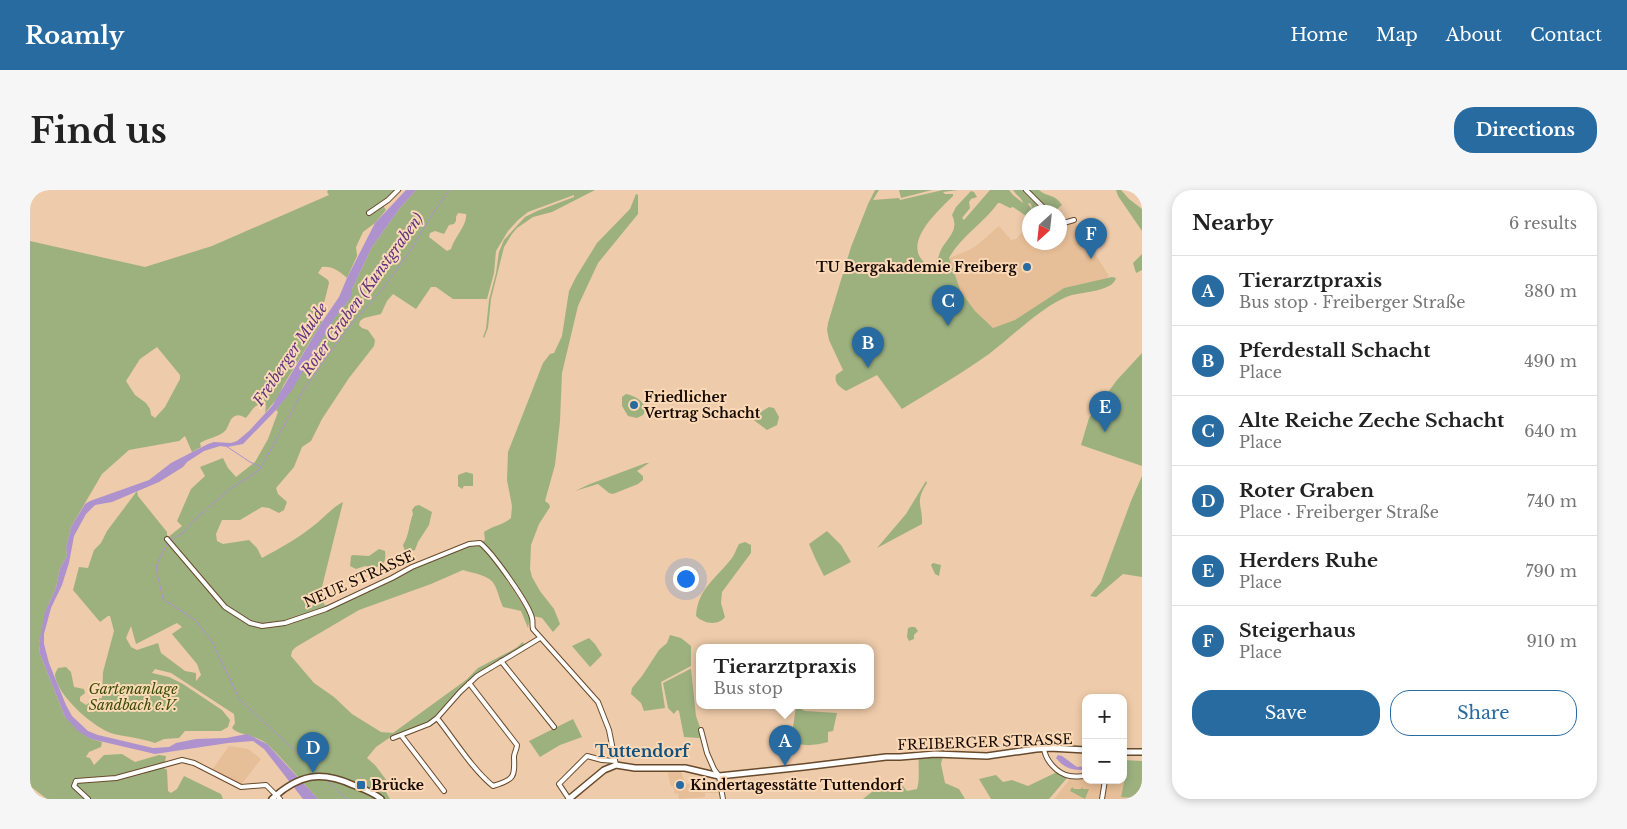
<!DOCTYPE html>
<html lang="en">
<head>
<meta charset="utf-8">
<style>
  body { margin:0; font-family:"Libre Baskerville",serif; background:#f6f6f6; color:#222 }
  .controls { position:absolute; right:15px; bottom:15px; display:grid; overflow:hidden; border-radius:10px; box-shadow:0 2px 8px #0003 }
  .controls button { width:45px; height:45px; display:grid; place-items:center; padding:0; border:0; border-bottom:1px solid #e0e0e0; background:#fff; color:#222; font:25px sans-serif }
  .compass { position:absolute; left:992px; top:15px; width:45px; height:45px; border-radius:50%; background:#fff; box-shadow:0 2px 8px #0003; rotate:207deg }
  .you { position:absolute; left:655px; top:388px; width:18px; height:18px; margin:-12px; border:4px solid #fff; border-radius:50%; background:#1a73e8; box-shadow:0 0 0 8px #1a73e833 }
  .badge { display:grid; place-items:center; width:32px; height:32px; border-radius:50%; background:#286ba1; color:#fff; font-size:16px; font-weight:700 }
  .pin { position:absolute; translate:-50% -41px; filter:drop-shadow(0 1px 2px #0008) }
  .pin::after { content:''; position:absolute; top:26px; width:18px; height:15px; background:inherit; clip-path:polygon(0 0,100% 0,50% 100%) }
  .popup { position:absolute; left:666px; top:454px; width:178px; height:65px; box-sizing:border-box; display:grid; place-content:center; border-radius:10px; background:#fff; filter:drop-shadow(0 1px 4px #0005); font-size:16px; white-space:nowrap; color:#767676 }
  .popup b { font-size:19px; color:#222 }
  .popup::after { content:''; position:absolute; left:50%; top:100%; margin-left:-10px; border:10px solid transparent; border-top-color:#fff }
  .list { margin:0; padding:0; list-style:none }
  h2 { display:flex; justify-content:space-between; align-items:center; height:65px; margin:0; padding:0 20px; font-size:21px }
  h2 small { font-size:16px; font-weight:400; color:#767676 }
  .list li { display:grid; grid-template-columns:32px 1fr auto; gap:15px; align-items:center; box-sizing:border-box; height:70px; padding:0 20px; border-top:1px solid #e0e0e0 }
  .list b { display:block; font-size:19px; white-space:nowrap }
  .list p { margin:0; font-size:16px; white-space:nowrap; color:#767676 }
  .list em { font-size:16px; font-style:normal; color:#767676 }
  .actions { display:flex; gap:10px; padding:15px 20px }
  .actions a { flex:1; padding:11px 0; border:1px solid #286ba1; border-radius:20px; text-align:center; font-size:18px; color:#286ba1 }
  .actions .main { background:#286ba1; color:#fff }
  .map { position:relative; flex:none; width:1112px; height:609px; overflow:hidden; border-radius:20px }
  header { display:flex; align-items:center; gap:30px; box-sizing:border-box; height:70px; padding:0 25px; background:#286ba1; color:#fff }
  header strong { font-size:24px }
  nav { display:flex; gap:28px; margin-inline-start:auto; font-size:18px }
  .intro { display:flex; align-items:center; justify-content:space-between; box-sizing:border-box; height:120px; padding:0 30px }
  h1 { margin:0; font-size:35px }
  .button { padding:12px 22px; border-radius:20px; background:#286ba1; color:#fff; font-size:18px; font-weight:700 }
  main { display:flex; gap:30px; padding:0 30px }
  aside { flex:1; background:#fff; border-radius:20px; box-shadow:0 2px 8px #0003 }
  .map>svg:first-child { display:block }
  .built { fill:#e6be97 }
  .green { fill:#9db17f; fill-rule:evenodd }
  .water { fill:#ae92cd }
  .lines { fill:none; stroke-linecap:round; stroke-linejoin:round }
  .stream { stroke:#ae92cd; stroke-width:1 }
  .minor-casing { stroke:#674a2c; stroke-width:6 }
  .tertiary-casing { stroke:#674a2c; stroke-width:8 }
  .minor { stroke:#fff; stroke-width:4 }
  .tertiary { stroke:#fff; stroke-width:5 }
  .poi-dot { fill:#286ba1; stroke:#fbd8b6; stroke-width:2 }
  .labels { text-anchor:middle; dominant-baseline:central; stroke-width:4; stroke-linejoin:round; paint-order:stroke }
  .poi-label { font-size:14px; font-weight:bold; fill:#160b02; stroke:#fbd8b6; text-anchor:start }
  .street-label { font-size:14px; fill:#160b02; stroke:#fbd8b6 }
  .park-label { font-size:14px; font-style:italic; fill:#374d04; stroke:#fbd8b6 }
  .water-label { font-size:15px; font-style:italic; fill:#5d377f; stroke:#fbd8b6 }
  .quarter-label { font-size:16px; font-weight:bold; fill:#105180; stroke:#fbd8b6 }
</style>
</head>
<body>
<header>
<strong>Roamly</strong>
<nav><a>Home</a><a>Map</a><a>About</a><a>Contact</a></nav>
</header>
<div class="intro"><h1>Find us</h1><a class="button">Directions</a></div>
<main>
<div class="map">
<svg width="1112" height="609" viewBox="0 0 1112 609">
  <rect width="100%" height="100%" fill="#eecbaa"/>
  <path class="built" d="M1045,32L1079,86L1076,89L1034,98L985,130L963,138L945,121L931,102L919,68L937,61L946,56L969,36L981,50L986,49L999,35V52H1030V35Z
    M199,556L218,559L231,569L211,595L182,580Z
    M637,580L651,581L655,593L663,595H690L691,603H675V607L649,609L648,603L645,604L643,596H641Z
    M1093,586H1095L1091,607L1102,609H1024L1040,589L1093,590Z"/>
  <path class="green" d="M298,0H368L352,14L356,20L345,33L333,42L326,57L327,66L317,88C309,81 302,76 292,77L288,83L298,90L299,93L294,113L289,123L292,132L253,196L249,206L235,223L236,216L235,214C223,214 223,220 216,228C212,226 209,224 205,226C200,228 199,235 196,240C190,247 178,248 170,253L171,257L162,262L155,246L149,251L99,260L72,284L41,337L36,358L37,366L30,378L26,398L19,413L9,453L10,464L35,527L61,549L72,552L71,557L59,562L56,567L60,568L64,575L74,565L92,564L105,572L129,565L136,566L134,578L137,580L138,601L141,603L147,599L154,586L191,604L193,609H17L0,596V51L115,77L182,56L299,5L297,2ZM127,157L150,185V189L135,217L125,228L121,225L120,219L116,213L105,205L96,191L110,169Z
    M386,0H565L522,22L503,27L487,38L482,44L474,57L461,109L458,138L454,148L453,147L456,139L459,110L466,83L469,62L474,50L495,27L507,21L544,7V5L498,22L488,30L478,41L466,61L464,83L457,109H423L406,97H401L386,119L363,104L357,111L351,124L334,128L330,131L329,135L332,138L338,140L345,150L344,156L319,188L292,229L281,251L272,257L264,277L246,298L248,304L257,312L254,320L249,323L239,318L232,317L210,330H192L186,344L187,351L193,354L219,350L227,358L232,368C250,358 267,349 282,337C293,329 301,318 313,312L292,397L294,414L299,419L391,375L455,350L454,342C463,336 473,335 481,328L482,316L477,290L478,262L513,173L520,164L524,163L532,146L539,101L546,87L567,53L600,19L606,4L608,5V24L568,73L548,116L532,183L530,231L525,275L515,311L519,314L520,317L509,334L501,355L500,379L502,387L510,401L524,419L530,434L523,442L512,428L503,426C498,414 488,394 476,389L500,426L498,438L491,421L473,417C470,411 469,405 466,398C462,385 445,384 433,380L401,394L329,420L266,457L262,461L261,466L284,493L304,507L322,524L351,542L363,543L436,490L448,478L486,458L493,452L495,456L444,486L399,532L362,546L346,557L337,568L345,575L357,591L356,602L360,609H288C271,591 255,571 237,554C226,545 208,545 202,538L205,533L204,524L141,483L125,479L122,483L139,487L153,494L192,520L200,530L198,537L191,541H155L149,548L134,549L125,553C111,548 97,547 84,544C65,539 27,506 25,485C25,483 27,480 28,478L36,477L41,482L44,497L54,499L55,503L50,507V511L56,515L65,509L72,508L73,482L84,441L80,426H78L70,432L43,400L49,377L58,378L64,360L71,353L77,341L107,301L108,306L137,342V348L152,336L147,331L161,299L175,286L170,277L193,268L198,278L206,287L225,272L238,249L248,222L246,220C269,192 283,161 302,131C309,120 321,112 322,99L342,57L370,18ZM428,23L436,24C438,34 424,48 421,59L417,61L399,47L400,43L405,41L414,44L419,35L424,34L426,31V27ZM147,433L152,437L142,444L167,474L171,485L166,491V483L155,481L131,463L128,453L107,460L101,457L96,448L101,436L106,454Z
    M845,0H849L843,10L869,8L870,10L913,0H928L913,2L915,4H923V6C909,20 875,50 892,70C896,74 898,79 903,81C906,75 908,68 910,62C916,48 930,42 922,25L926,17L941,1L944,2L947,7L941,9L939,12L940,18L932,28L934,30L960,0H979L983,5L993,13C992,8 986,5 983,0H993L1016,22H1011L1002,19L1001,14L999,13L998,14L1004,22H999V28L983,17L980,18L970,13H968C954,33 931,46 919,68L931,102L945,121L963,138L985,130L1034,98L1082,87L1086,88C1083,101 1054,102 1042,105C1035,107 1028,111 1021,115C999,129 980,148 959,164C931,184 901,201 872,219L847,185L816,201C810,197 804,194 806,185L813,180L799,150L797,140L798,133L821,57L838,14Z
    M869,0H902L871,8Z
    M999,0H1009C1018,8 1024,3 1032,15L1026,20V22H1020Z
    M1086,0H1091L1099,9L1112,19V41L1088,6Z
    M1112,64V80L1106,83L1103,73Z
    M1112,163V276L1051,255L1059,228L1087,190Z
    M596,204C605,206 613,210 616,220L613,225L607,228L598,226L592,216V207Z
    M739,217L744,218L749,227L747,235L737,240L721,228Z
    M616,273H619L607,281L613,286V290L608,294L583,304L579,303L568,294L545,301L560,294Z
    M436,282L443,284V296H434L432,299L428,296V285Z
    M1112,286V387L1093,384L1066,407L1060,406L1071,392L1101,311Z
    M896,291L897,293C884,313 893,315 892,334L847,358L876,324Z
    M389,315L402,322L399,335L388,352L385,360L379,362L375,361L373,355C379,346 379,334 383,324L382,320L385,316Z
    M797,341L811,355L821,372L794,386L786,370L779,354Z
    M715,352L721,355V363L692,402L691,413L695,427C688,436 674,434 666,426C668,398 686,389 702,368C705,364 706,359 709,354Z
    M349,359L355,361C357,377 349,379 335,376L326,379L320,376L321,366L323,365L339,366Z
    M903,373L911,375L909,386L905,384L901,375Z
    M881,437H885L888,441L884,445V449L879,451L877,447L878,438Z
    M640,445L651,448L661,456V476L631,492L635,518L614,521L611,513L601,504L602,498L612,486L629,460L637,453Z
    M559,448L565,454L572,465L560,477L542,456Z
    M660,479H661L666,526L673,546L669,548L654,547L649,521L647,520L644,524L638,518L633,493Z
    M766,517L775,521L807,523L803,541L798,542V552C785,555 772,558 761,550Z
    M543,529L552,547L530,555L510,567L499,551Z
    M913,566L911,574L915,593L929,599L935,609H833L848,597L872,595L877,601L887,599C890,589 888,578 889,567Z
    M1093,570L1112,571V609L1091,607L1095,587L1093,586Z
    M1027,582L1037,588L1019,609H961L949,589L966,585L973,592L982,590L998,596Z
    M1042,597L1044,599H1051L1052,597L1053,599H1059L1055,609L1040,601Z"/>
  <path class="water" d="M376,0H386L370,18L342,57L322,99V106L304,129L262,200L246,220L213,254L197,257L190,256L174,261L157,272L153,277L129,292L82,312L65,315L56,324L44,346L39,373L32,395L21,418L14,444V454L19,473L36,515L42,526L58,541L68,545L123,558L139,557L146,553L166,549L196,548L217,544L237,554L288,609H273L234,559L223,551L198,553L125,564L61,549L48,541L35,527L10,464L9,453L15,422L26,398L30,378L37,366L36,358L41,337L55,314L60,311L119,290L141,273L178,254L184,252L201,253L207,251L219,241L242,216L292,132L309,107L317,88L345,33Z
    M1028,565L1032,566L1047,577L1056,576V580C1042,580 1035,579 1026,568Z"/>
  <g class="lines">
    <path class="stream" d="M196,256L220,272L231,277
      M141,350L154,342L165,329L200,299L228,281L231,277L273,201L292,173L318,138L354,97L380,61L403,23L419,0
      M138,353L128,371L126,378L133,409L165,430L181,450L210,510L288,582
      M298,591L317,609"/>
    <defs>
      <path id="minor" d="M996,0L1018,22
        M339,23L358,10L368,0
        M1030,34L1044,30
        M137,349L195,417L220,433L232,436L255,433L296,419L362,388L382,377L439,354L450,353C462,362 499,414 502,428C503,431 502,436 503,439L568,512L579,540L586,575
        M471,471L524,537
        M407,528C424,549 442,579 463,596C484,590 485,587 484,567C484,563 487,559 487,555L439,493
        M671,540L677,563L684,579L689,586L693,609
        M371,545L414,601
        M363,548L399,534L407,528L430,502L447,486L510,448
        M1014,558C1015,570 1027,584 1040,586C1045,587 1051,586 1056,586
        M58,609L44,596L46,591L86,588L152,570L164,573L211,597L236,595L250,609
        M539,609L529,594L557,566L572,570L585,571
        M1072,609L1075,590"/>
      <path id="tertiary" d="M1093,562H1112
        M242,609C268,585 290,580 323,595C333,599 343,602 351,609
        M539,609L574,580L586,575L605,578H655L689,586L774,577L856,567H870L905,564L957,566L1006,559L1020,558L1056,560"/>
    </defs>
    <use href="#minor" class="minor-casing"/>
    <use href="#tertiary" class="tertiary-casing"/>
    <use href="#minor" class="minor"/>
    <use href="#tertiary" class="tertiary"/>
  </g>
  <g class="poi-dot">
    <circle cx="997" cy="77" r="5"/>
    <circle cx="604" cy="215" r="5"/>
    <rect x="326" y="590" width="10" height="10" rx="2.5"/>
    <circle cx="650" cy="595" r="5"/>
  </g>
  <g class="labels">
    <g class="poi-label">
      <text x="987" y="77" text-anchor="end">TU Bergakademie Freiberg</text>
      <text x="614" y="207">Friedlicher<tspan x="614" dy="16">Vertrag Schacht</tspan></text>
      <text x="341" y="595">Brücke</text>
      <text x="660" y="595">Kindertagesstätte Tuttendorf</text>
    </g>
    <g class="street-label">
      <text transform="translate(329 389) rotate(-24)">NEUE STRASSE</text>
      <text transform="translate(955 552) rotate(-2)">FREIBERGER STRASSE</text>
    </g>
    <g class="park-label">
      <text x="103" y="499">Gartenanlage<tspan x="103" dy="16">Sandbach e.V.</tspan></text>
    </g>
    <g class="water-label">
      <text transform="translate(332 104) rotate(-54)">Roter Graben (Kunstgraben)</text>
      <text transform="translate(260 164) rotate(-56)">Freiberger Mulde</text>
    </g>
    <g class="quarter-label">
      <text x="612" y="561">Tuttendorf</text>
    </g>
  </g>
</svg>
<div class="controls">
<button>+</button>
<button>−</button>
</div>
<svg class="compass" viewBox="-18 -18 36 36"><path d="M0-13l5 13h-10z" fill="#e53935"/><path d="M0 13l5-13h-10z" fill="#767676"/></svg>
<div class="you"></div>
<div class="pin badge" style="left:755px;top:576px">A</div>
<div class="popup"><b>Tierarztpraxis</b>Bus stop</div>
<div class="pin badge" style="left:838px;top:178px">B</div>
<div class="pin badge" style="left:918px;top:136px">C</div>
<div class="pin badge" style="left:283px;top:583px">D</div>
<div class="pin badge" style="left:1075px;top:242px">E</div>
<div class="pin badge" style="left:1061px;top:69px">F</div>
</div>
<aside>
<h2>Nearby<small>6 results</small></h2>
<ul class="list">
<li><span class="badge">A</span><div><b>Tierarztpraxis</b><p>Bus stop · Freiberger Straße</p></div><em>380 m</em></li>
<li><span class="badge">B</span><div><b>Pferdestall Schacht</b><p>Place</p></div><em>490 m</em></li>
<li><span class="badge">C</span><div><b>Alte Reiche Zeche Schacht</b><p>Place</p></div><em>640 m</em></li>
<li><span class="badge">D</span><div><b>Roter Graben</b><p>Place · Freiberger Straße</p></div><em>740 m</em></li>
<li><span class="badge">E</span><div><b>Herders Ruhe</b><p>Place</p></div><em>790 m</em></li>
<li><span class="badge">F</span><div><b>Steigerhaus</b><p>Place</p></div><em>910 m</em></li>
</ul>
<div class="actions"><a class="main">Save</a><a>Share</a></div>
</aside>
</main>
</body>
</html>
